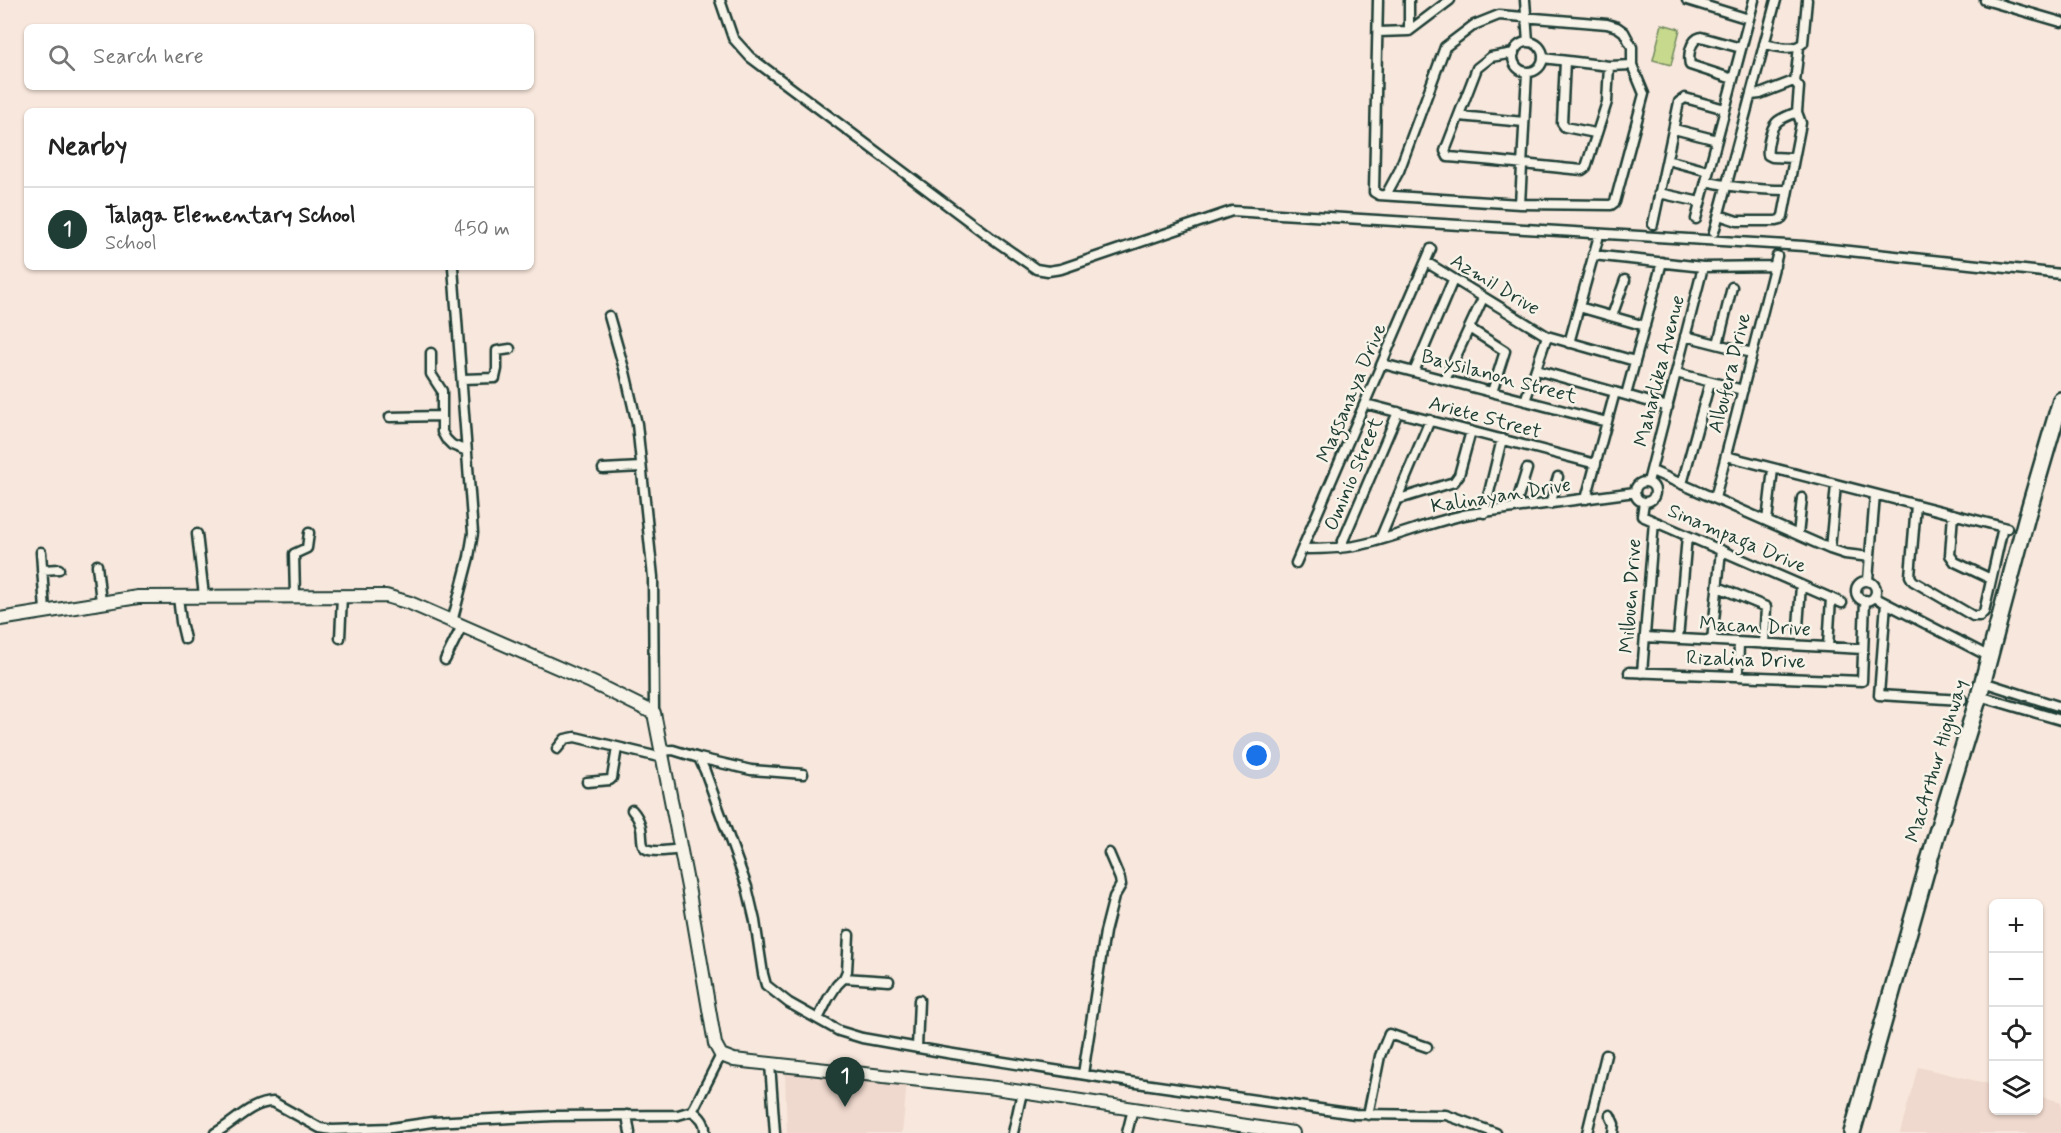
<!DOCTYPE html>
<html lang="en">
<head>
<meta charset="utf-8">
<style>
  body { margin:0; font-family:Mynerve,sans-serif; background:#f6f6f6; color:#222 }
  .controls { position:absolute; right:18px; bottom:18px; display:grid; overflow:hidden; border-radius:9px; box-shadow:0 2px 4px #0004 }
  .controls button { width:54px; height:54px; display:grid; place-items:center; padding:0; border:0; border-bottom:2px solid #e0e0e0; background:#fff; color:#222; font:30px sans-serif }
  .you { position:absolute; left:1257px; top:756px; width:21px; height:21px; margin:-15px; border:4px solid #fff; border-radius:50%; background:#1a73e8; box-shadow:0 0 0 9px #1a73e833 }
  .badge { display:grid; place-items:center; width:39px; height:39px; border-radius:50%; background:#1f3d34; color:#fff; font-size:20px; font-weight:700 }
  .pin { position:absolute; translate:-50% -50px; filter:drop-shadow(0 2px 3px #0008) }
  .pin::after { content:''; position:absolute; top:32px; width:21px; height:18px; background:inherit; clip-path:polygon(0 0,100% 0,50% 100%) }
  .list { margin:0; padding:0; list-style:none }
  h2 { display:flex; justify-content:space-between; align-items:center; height:78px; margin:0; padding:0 24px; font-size:26px }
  h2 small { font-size:20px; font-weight:400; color:#767676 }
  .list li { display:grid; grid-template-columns:39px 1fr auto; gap:18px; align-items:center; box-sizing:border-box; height:84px; padding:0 24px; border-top:2px solid #e0e0e0 }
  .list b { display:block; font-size:22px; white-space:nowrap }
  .list p { margin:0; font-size:20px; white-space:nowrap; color:#767676 }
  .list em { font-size:20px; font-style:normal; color:#767676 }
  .icon { flex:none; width:33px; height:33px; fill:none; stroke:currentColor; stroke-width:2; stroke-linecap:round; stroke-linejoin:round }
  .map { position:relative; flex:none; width:2061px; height:1133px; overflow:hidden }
  .search { position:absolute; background:#fff; box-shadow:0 2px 4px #0004; left:24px; top:24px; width:510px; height:66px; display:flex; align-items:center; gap:15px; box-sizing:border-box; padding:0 21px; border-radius:9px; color:#767676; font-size:22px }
  .panel { position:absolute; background:#fff; box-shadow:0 2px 4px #0004; left:24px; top:108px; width:510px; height:162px; border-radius:9px }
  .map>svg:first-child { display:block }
  .built { fill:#efd8cd }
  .green { fill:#c7d98d; stroke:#738b60; stroke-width:1.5 }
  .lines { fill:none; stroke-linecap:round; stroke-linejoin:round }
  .street-casing { stroke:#1f3d34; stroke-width:13 }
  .secondary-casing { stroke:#1f3d34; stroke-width:16 }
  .highway-casing { stroke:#1f3d34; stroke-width:20 }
  .street { stroke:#f7f3e8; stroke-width:8 }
  .secondary { stroke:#f7f3e8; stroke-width:12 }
  .highway { stroke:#f7f3e8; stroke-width:15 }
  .labels { text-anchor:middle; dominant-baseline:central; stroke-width:5; stroke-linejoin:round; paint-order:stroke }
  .street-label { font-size:20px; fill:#1f3d34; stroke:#f7f3e8 }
</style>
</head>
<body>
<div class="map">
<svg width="2061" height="1133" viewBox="0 0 2061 1133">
  <rect width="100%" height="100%" fill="#f8e7dc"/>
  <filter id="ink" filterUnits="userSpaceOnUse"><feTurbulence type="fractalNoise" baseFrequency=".0167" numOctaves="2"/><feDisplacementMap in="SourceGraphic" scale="12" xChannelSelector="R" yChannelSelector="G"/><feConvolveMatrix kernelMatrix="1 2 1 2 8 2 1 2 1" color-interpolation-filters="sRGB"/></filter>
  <g filter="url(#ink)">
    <path class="built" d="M1918,1067L1993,1085L1994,1110H2038L2039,1096L2061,1102V1133H1900Z
      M785,1069L907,1081L902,1133H787Z"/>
    <path class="green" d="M1662,24L1680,29L1671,65L1653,60Z"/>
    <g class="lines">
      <defs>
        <path id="street" d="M720,0L733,38L750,57L990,237L1036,269L1048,271L1061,269L1232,211L1803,246L2061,274
          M1378,0L1374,192L1379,195L1520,204L1611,205L1615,202L1644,94L1632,65V47L1624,32L1617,27L1607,24L1499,15L1474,25L1445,47L1399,171L1386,195
          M1409,0V31
          M1525,0L1528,42
          M1687,0L1749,19
          M1985,0L2061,22
          M1378,32L1409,31L1450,0
          M1513 57a15 15 0 1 1 30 0a15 15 0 1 1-30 0Z
          M1764,44C1776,46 1794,52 1803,43L1807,0
          M1514,53L1491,57L1477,68L1445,151L1448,157C1493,160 1537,166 1582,170L1586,167L1607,102L1609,66
          M1543,58L1609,66L1632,65
          M1565,61L1562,123L1565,127L1595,133
          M1733,79L1690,65C1688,55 1690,40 1701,37L1741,48
          M1795,82L1799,47
          M1459,116L1524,122
          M1674,129L1717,140
          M1794,158L1772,157L1768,155C1767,150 1768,147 1769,141C1773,120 1778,120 1797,112
          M1667,160L1708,171
          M1706,181C1733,188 1759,190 1788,190
          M1659,193L1700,202
          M1520,204L1527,72
          M1719,215L1737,221H1776L1780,220L1783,216L1801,123L1797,112L1799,87L1795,82H1791L1760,94L1751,95
          M1696,219L1754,0
          M1653,224L1679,102L1685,98L1725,109
          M1714,232L1776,0
          M1593,255L1703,267L1775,266
          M1426,262L1547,336L1635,361
          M1579,307L1645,326
          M609,316L625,372L637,424L653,577L654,713
          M1612,316L1625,280
          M1469,328L1505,351L1492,392
          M1685,336L1752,353
          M1569,343L1598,239
          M1718,344L1732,287
          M431,353V374L442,391V432L446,439L452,445L467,451
          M1383,364L1607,422
          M1536,370L1668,407
          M1414,372L1453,280
          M1676,373L1743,390
          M462,379L495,378L497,369V351L510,349
          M1445,380L1483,298
          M1626,395L1662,262
          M1525,401L1547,336
          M1366,404L1596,464
          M390,417L442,416
          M1726,456L2007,528
          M603,469L641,467
          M1652,471L1830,549L1845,554L1870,557
          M1635 492a10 10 0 1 1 20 0a10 10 0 1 1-20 0Z
          M1648,482L1703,267
          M1682,484L1710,382
          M1715,498L1777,256
          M1586,499L1615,392
          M1396,500L1454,482L1459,475L1471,431
          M1644,502L1642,516L1842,603
          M1550,504L1558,477
          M1916,505L1910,576L1913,581L1973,616H1980L1984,612L2003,527
          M1515,508L1527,469
          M1484,513L1502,439
          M1953,514L1950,555L1955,562L1991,579
          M1767,521L1773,469
          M197,534L204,596
          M1798,535L1802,498
          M1380,539L1430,420
          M1340,548L1398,412
          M1303,549C1322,549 1341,549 1360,545C1397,537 1432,521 1469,514L1635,492
          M1830,549L1836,485
          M41,552L45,611
          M1296,563L1431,249
          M97,565L101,602
          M42,570L59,569
          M1868,580L1875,495
          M1856 591a10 10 0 1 1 20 0a10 10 0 1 1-20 0Z
          M1718,587L1766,607L1764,644
          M295,596L294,554L307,548L309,533
          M178,597L181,622L185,639
          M1874,597L1990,657
          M1886,603L1879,695L1962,700
          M452,622L469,557L473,533L453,267
          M1798,627L1801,585
          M1645,637L1863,649
          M340,638L342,596
          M1678,639L1687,536
          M1712,641L1721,550
          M1828,647L1831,598
          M445,660L462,626
          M1629,672L1862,681L1865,600
          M1642,673L1654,521
          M1738,676L1739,643
          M1983,682L2061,707
          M1979,696L2061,720
          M557,749L565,739L575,737L663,758
          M662,751L673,750L699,758L705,771L747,887L755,921L763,974L766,985L789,1003L839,1031L862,1038L947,1053L1130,1082L1355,1114L1446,1115L1496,1133
          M699,758L751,770L803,774
          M587,782L610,780L612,778L617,748
          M632,810C656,837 620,858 680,849
          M844,978L889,981
          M818,1019L828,999L837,985L844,978L847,971L849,935
          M917,1048L919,1000
          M770,1064L775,1133
          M1083,1074L1105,932L1114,897L1121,885L1120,879L1109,853
          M692,1111C700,1116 706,1122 705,1133
          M627,1115L630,1133
          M1368,1115L1380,1056L1389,1034L1427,1047
          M1610,1115L1614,1124L1613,1133
          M215,1133C234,1123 251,1102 273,1102L320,1128L332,1130L391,1128L432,1122L554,1116L678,1115L692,1111L695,1106L721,1055
          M1013,1133L1022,1092
          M1127,1133L1133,1109
          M1587,1133L1606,1055"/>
        <path id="secondary" d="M0,619L138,597L386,596L410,603L591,682L654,713L688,887L715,1044L721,1055L734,1060L995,1088L1293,1133"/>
        <path id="highway" d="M1852,1133L1936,836L1979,696L2027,516L2061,400"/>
      </defs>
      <use href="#street" class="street-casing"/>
      <use href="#secondary" class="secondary-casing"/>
      <use href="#highway" class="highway-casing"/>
      <use href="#street" class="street"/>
      <use href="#secondary" class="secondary"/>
      <use href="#highway" class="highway"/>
    </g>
  </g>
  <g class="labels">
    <g class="street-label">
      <text transform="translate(1495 285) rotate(31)">Azmil Drive</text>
      <text transform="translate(1660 371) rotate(-76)">Maharlika Avenue</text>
      <text transform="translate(1730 373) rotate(-76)">Albufera Drive</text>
      <text transform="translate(1499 377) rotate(15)">Baysilanon Street</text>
      <text transform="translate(1352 393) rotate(-67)">Magsanaya Drive</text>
      <text transform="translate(1485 418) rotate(15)">Ariete Street</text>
      <text transform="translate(1354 474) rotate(-67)">Ominio Street</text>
      <text transform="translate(1501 496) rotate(-9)">Kalinayan Drive</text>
      <text transform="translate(1737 539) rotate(23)">Sinampaga Drive</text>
      <text transform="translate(1631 596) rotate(-86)">Milbuen Drive</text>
      <text transform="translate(1755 627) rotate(3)">Macan Drive</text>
      <text transform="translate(1746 660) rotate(2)">Rizalina Drive</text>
      <text transform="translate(1937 761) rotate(-73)">MacArthur Highway</text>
    </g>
  </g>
</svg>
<div class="controls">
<button>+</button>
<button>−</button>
<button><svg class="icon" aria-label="locate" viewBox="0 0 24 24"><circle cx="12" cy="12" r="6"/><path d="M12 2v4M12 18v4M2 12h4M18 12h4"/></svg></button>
<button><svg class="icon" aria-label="layers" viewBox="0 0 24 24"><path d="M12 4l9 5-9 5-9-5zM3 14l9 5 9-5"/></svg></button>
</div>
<div class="you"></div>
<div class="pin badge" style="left:845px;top:1107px">1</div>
<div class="search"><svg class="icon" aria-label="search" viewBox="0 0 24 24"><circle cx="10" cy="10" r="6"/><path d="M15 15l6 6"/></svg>Search here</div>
<section class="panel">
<h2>Nearby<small></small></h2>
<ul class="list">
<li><span class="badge">1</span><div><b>Talaga Elementary School</b><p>School</p></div><em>450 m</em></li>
</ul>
</section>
</div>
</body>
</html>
